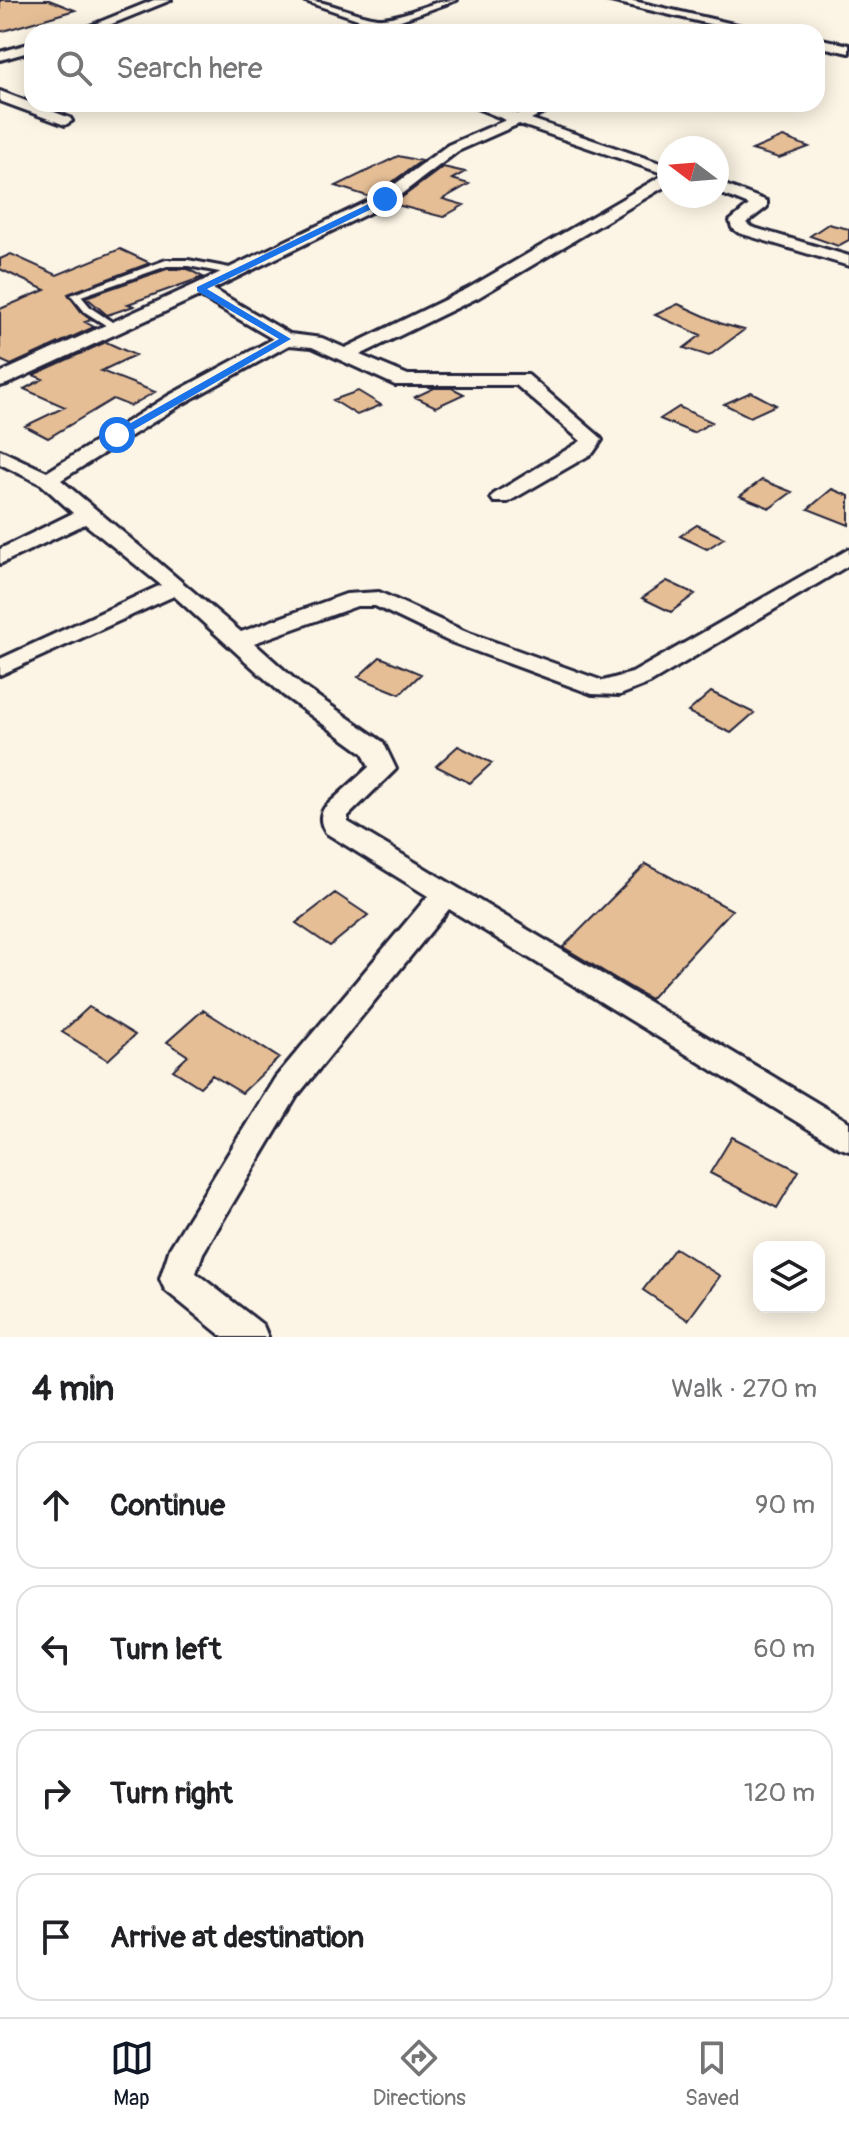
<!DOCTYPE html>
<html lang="en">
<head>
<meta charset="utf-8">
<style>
  body { margin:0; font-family:Pangolin,sans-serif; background:#f2f2f2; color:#202124 }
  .controls { position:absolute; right:24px; bottom:24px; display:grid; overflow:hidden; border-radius:16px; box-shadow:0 4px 20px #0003 }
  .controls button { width:72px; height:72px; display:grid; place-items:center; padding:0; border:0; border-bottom:2px solid #e0e0e0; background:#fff; color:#202124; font:40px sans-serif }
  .compass { position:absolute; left:657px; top:136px; width:72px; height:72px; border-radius:50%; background:#fff; box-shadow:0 4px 20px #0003; rotate:286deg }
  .stop { position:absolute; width:24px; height:24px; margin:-18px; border:6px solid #1a73e8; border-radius:50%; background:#fff }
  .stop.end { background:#1a73e8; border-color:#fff; box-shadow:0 2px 8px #0008 }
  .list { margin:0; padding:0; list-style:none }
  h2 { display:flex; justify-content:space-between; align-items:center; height:104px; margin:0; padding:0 32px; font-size:34px }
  h2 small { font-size:26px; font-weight:400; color:#757577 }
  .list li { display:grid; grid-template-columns:52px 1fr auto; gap:24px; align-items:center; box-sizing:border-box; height:128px; margin:0 16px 16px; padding:0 16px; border:2px solid #e0e0e0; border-radius:24px }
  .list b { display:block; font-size:30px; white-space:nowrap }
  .list em { font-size:26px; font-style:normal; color:#757577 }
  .icon { flex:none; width:44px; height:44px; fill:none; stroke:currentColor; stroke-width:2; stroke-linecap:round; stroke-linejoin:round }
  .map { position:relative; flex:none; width:849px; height:1337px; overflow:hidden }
  .search { position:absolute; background:#fff; box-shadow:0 4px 20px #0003; left:24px; right:24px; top:24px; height:88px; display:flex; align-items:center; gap:20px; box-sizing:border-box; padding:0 28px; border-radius:24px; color:#757577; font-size:30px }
  .sheet { height:680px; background:#fff }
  nav { display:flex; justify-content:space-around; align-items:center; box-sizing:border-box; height:112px; border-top:2px solid #e0e0e0; background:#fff; font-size:22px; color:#757577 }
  nav a { display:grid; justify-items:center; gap:4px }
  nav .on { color:#111827 }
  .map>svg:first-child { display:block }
  .building { fill:#e5be95; stroke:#22223b; stroke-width:2 }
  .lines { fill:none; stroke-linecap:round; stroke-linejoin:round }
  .service-casing { stroke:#22223b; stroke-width:6 }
  .minor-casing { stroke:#22223b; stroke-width:6 }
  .service { fill:#fcf5e5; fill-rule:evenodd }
  .minor { fill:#fcf5e5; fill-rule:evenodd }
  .route { fill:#1a73e8 }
</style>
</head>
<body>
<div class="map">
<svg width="849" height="1337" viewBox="0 0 849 1337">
  <rect width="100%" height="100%" fill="#fcf5e5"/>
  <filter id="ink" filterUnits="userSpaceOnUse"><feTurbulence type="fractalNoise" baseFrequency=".0125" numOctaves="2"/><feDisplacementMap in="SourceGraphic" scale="16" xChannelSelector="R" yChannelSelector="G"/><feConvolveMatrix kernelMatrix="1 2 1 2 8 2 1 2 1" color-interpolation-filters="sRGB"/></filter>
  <g filter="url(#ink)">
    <path class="building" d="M0,0H49L75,10L0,32Z
      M783,137L809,147L779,158L752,150Z
      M398,156L421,161L377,193L370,197L336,186Z
      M443,167L465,172L452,179L469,184L443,199L464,205L443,217L393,204Z
      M828,224L849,229V240L838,246L810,236Z
      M120,249L150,263L68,294L83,314L92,320L85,322L94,327L11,365L0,360V309L45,290L0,269V259L11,254L57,275Z
      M167,269H188L203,277L128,304L134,306L107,315L86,297Z
      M678,304L722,324L744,330L709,356L684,348L701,335L655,315Z
      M106,342L135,355L101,371L155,392L130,406L113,399L48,438L25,426L65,407L24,389L43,379L33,375Z
      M434,388H452L464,394L436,407L415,397Z
      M358,391L381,405L357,415L333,400Z
      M751,392L776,405L750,417L724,404Z
      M679,407L712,422L693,433L660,419Z
      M762,480L792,492L770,508L740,496Z
      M832,489L849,496V525L808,509Z
      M697,525L724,538L707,549L680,536Z
      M667,581L695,594L671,612L642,598Z
      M380,657L421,674L400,694L358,677Z
      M711,692L754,713L731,733L688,712Z
      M458,746L492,763L470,783L436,766Z
      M646,864L732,910L650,999L563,947Z
      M335,893L368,915L330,946L296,923Z
      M89,1007L135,1035L108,1060L62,1032Z
      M203,1010L279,1058L242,1093L212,1075L200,1087L173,1070L188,1056L167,1042Z
      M732,1137L799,1171L777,1208L710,1173Z
      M675,1248L720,1276L688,1320L643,1290Z"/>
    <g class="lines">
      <defs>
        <path id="service" d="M166,260H188L235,269L239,272L235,275L188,266H167L81,296L91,308L118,326L119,328L115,331L85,312L71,295Z"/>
        <path id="minor" d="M154,0H171L92,32H75Z
          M302,0C329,0 365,20 383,18C409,16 430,0 457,0L381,27Z
          M606,0H629L768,32H744Z
          M817,38L849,45V53L817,46Z
          M32,43V51L0,60V52Z
          M0,91L70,118L72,121L65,125L0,101Z
          M467,104H488L518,114L541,104H560L531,119L669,166V184L479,297L360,355L408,375H528L599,436L602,440L593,453L508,502H494L491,498L494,494L581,441L516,385H395L312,347L289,345L182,404L61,480L241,632L346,594L379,592L464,631L603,681L632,673L849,549V565L650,683L620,695L592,694L448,641L375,606H357L254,643L301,685L383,742L396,769L348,816V822L849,1122V1151L838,1147L449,909L297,1096L203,1253L196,1273L263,1325L268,1337H223L165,1290L160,1279L170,1248L275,1078L428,896L326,833C320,824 319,815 325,807L369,767L363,753L283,695L174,596L0,675V659L161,585L85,524L0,564V549L73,513L41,484L0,464V450L47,472L168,396L273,339L199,296L7,384L0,386V373L194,285L379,196L448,145L506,120ZM519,124L665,174L467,289L345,348L322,338L290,334L213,289L391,202L458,151Z
          M717,182L767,201V207L746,223L751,227L849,256V266L739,233L732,228L730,221L749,205L717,192Z"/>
      </defs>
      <use href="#service" class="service-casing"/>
      <use href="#minor" class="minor-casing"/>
      <use href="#service" class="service"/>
      <use href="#minor" class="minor"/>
    </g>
  </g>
  <path class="route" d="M385,196L388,201L207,289L291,339L121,437H113V433L279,339L197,291V287Z"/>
</svg>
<div class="controls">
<button><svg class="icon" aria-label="layers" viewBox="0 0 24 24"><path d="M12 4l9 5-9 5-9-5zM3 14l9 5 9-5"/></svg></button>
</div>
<svg class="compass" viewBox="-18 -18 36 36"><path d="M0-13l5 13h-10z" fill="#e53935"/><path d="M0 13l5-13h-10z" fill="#757577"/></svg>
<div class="stop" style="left:117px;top:435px"></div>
<div class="stop end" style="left:385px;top:199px"></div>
<div class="search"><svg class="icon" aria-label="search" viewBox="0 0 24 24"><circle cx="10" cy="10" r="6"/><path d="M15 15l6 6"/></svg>Search here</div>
</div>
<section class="sheet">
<h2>4 min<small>Walk · 270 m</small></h2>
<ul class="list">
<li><svg class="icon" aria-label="ahead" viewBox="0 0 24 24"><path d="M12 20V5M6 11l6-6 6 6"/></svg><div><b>Continue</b></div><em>90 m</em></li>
<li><svg class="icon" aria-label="left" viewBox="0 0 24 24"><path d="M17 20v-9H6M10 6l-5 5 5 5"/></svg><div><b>Turn left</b></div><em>60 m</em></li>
<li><svg class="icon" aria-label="right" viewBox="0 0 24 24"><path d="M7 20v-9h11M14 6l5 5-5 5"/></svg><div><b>Turn right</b></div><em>120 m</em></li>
<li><svg class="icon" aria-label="arrive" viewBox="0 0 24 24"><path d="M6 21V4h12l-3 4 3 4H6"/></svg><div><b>Arrive at destination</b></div></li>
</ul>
</section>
<nav>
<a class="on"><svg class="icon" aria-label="map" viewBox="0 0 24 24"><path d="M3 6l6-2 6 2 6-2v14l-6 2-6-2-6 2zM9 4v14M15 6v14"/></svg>Map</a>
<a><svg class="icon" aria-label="directions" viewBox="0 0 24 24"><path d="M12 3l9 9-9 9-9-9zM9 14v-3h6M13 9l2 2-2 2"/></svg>Directions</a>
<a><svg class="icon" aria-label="saved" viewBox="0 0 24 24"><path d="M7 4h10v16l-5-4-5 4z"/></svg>Saved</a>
</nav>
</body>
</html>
